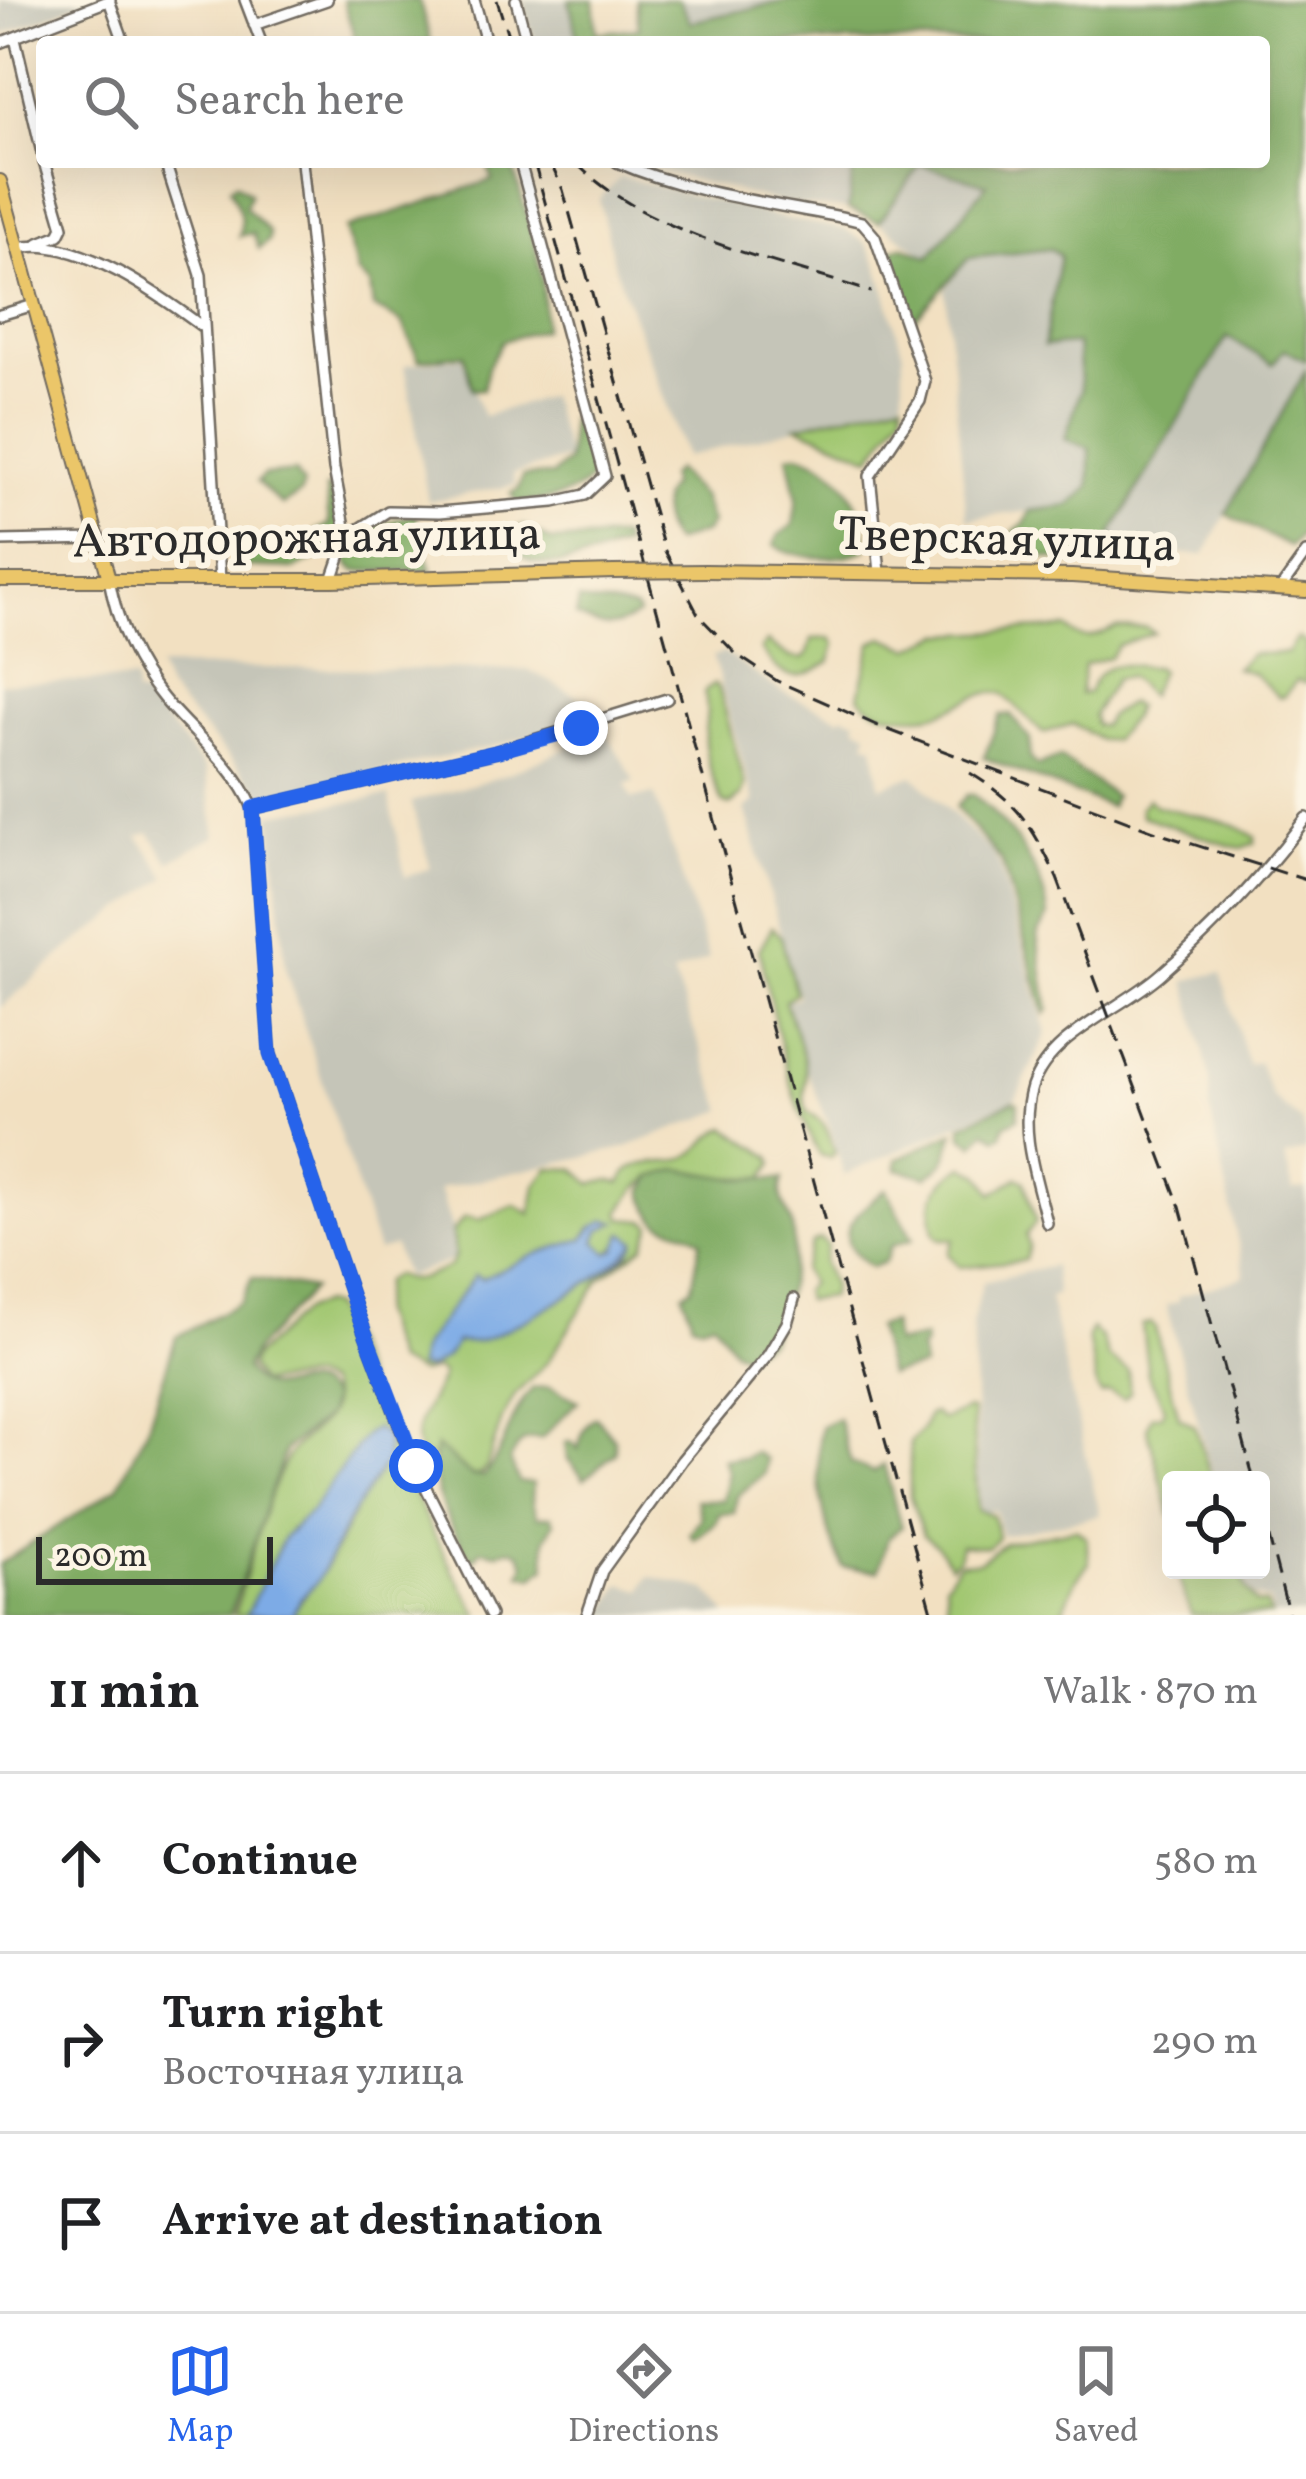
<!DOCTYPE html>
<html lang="en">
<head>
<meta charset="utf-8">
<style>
  body { margin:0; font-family:Vollkorn,serif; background:#f2f2f2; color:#202124 }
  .controls { position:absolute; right:36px; bottom:36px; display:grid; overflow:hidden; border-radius:12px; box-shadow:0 12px 48px #0002 }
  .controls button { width:108px; height:108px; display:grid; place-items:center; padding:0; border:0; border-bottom:3px solid #e0e0e0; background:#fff; color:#202124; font:60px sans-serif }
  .scale { position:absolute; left:36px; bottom:30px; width:237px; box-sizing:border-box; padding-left:12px; border:6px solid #2b2b2b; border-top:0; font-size:33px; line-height:42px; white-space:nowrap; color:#2b2b2b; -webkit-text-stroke:9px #fcf5e5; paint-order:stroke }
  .stop { position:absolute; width:36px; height:36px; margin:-27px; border:9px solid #2563eb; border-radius:50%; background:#fff }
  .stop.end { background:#2563eb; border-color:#fff; box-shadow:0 3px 12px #0008 }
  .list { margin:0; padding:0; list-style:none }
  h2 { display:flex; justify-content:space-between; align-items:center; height:156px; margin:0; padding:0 48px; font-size:51px }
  h2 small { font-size:39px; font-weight:400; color:#757577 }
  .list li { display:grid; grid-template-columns:78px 1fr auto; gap:36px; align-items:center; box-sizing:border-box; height:180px; padding:0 48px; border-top:3px solid #e0e0e0 }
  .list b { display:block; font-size:45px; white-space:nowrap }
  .list p { margin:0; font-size:39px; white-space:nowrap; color:#757577 }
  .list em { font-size:39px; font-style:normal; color:#757577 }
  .icon { flex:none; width:66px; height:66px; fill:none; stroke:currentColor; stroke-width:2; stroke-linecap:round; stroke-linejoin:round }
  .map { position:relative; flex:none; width:1306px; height:1615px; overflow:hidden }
  .search { position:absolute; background:#fff; box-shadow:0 12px 48px #0002; left:36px; right:36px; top:36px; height:132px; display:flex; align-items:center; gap:30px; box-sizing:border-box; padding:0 42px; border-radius:12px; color:#757577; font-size:45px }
  .sheet { height:696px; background:#fff }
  nav { display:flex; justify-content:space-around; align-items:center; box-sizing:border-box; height:168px; border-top:3px solid #e0e0e0; background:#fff; font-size:33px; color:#757577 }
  nav a { display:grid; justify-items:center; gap:6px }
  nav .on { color:#2563eb }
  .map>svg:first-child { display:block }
  .industrial { fill:#c5c5b8 }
  .green { fill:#a1c771; stroke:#66794e; stroke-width:3; fill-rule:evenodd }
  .forest { fill:#80ac63; stroke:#566c47; stroke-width:3 }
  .water { fill:#7dabe6; stroke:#546b88; stroke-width:3 }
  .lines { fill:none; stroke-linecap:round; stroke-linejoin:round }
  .minor-casing { stroke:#716a60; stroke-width:14 }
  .major-casing { stroke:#716a60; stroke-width:16 }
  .minor { stroke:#fff; stroke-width:9 }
  .major { stroke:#ebc669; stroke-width:12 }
  .rail { stroke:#2b2b2b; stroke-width:3; stroke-dasharray:18 9; stroke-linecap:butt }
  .major-bridge-casing { stroke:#716a60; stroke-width:16; stroke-linecap:butt }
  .major-bridge { stroke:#ebc669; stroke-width:12 }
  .route { stroke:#2563eb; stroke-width:15 }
  .labels { text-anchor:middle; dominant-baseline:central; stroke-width:12; stroke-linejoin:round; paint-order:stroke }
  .street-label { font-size:48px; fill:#2b2b2b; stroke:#fcf5e5 }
</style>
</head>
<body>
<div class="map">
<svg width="1306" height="1615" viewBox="0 0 1306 1615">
  <rect width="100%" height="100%" fill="#fcf5e5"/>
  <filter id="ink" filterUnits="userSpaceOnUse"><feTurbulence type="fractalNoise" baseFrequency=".00833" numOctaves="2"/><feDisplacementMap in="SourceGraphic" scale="24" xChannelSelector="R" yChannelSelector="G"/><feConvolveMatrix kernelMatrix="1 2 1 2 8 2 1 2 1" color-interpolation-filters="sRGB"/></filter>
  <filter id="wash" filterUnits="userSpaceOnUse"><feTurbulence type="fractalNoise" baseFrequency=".004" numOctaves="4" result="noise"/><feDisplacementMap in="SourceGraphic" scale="48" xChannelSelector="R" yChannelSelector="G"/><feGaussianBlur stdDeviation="2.7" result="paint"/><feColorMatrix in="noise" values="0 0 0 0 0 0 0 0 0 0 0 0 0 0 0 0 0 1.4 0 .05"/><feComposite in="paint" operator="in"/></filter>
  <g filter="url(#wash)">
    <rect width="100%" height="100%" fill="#f2e0c1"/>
    <path class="industrial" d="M0,0H88L0,36Z
      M523,0H569L577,35L590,42H534Z
      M679,0H790L690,22Z
      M629,162H854L848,209L782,203Z
      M920,164L988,184L929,258L879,222Z
      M620,177L787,219L845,229L867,244L878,265L903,353V400L686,457L615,267L599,199Z
      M1051,249L1061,256L1044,346L1077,343L1081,390L1065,438L1090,448V487L1069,506L967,519L945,289L969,258Z
      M1227,336L1273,363L1284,348L1306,361V370L1204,555L1170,553L1163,563L1132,553L1111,536Z
      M462,357L483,416L549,396L568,458L513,474L515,485L428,501L405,365Z
      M724,653L782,692L841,718L843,715L856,720V726L868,732L866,743L874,745L880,787L913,775L990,851L999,864L1047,1033L1016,1098L844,1175L831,1130L806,1068L787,1001L799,997L745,809L754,802L713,656Z
      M158,667L529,670L593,705L595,717L499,745L265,797L167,689Z
      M135,680V694L146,697L205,769L216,836L169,862L150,833L138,836L167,877L77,942L0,1008V683Z
      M603,727L635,781L626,785L632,799L654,794L709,959L673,974L724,1110L624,1148L439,1189L461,1257L405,1277L394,1246L378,1251L286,971L271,814L389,796L405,877L431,868L411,802L502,776L570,747L567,742L574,736Z
      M1221,972L1248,1065L1258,1062L1273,1098L1302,1122L1306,1137V1151L1285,1157L1293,1190L1306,1189V1615H1273L1270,1601L1254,1596L1245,1585L1241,1570H1261V1480H1214L1166,1305L1178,1302V1297L1245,1276L1210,1109V1078L1186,981Z
      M1053,1266L1057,1295L1049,1298L1100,1515L1001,1536L996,1510L980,1512L972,1324L983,1282Z
      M650,1576L707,1590L728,1615H603L621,1584L642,1590Z"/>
    <path class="green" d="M903,400V411L871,457L797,426Z
      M1116,627H1146L1154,633L1118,645L1110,657L1084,665L1080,694L1088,693C1104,656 1121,666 1155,667L1160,671L1149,696L1129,677L1115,679L1093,715L1095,725L1103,726L1109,716L1129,703L1136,706L1132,717L1113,740H1100L1073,724L1043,733L1002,693C975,690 963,706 939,713C916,719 873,717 859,696L872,643L883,637L911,648L942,634L1066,628C1084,645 1095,636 1116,627Z
      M831,638L835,644L830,662C796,682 785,683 761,649L767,642L789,657L802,659L808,654L812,639Z
      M1297,638L1306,643V684L1297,680L1284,696L1279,697L1253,673L1236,668L1251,654L1287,653Z
      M714,684L719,688L745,785L741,796L730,805L723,802C714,785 703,752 705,733C706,718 709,708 704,692Z
      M1148,798L1156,806L1232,824L1255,837V843L1242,848L1231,846L1141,816L1140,808Z
      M772,927L781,937L796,993L785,1001C791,1023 806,1053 806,1076C806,1091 801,1098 808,1113C827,1120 829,1135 835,1153L831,1158L820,1155C789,1102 773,1011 759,950Z
      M727,1128L771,1157L773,1164L764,1178L652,1177L637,1188L620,1212L622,1218L645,1220L652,1225L644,1246L600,1279L548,1361L515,1395L502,1419L486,1469L477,1476L470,1475L419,1452C408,1424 434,1400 442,1375L436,1369L420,1373L395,1362L379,1313L384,1281L395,1275C414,1287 432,1274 450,1266L455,1256L452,1232L465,1217L479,1220L515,1205L531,1214L536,1185L549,1168L575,1169L592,1184L610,1180L621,1183C633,1153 667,1169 689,1156C704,1148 710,1133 727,1128ZM616,1222L600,1230L595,1241L608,1253L620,1244L622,1234L628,1236L630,1254L559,1301L479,1341L457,1342L418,1367L422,1347L475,1275L481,1279L539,1253L584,1239L591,1228Z
      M964,1166L981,1175L993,1194L1018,1177L1025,1181L1036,1222L1026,1235L1029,1246L1025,1260L960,1267L948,1254L954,1239H940L935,1235C925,1203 936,1183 964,1166Z
      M820,1239L827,1245L823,1262L832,1287L831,1297L805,1300L803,1291L810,1283L802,1269L812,1243Z
      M323,1304L332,1307C352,1341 363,1380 379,1417C409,1484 440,1553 479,1615H292C301,1597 315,1585 325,1568C346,1532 360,1492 387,1460L366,1434L311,1511L291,1529L246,1615H234C249,1569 264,1496 288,1456C305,1428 345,1422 327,1384L311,1378L260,1383L250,1368L252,1359L304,1310Z
      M1151,1323L1155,1328L1179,1417L1195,1426L1212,1480H1171V1518L1147,1428L1151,1416L1162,1414L1165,1408L1148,1375L1142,1325Z
      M1092,1329L1102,1339L1108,1357L1128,1371L1130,1392L1124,1399L1109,1392L1101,1394L1097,1388L1088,1337Z
      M968,1409L972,1411L978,1510L993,1515L998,1538L988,1547L961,1545L958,1559L950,1565L937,1545L923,1535L910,1496V1443L923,1428L928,1415L933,1413L942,1420Z
      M1076,1529L1086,1537L1089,1563L1076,1580L1061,1615H949L945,1584L959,1563L979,1562L1004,1543Z
      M1176,1570H1239L1245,1588L1257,1604H1266L1271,1615H1191Z"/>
    <path class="forest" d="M343,0H419L431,42H356Z
      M569,0H594L597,33L639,28L636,0H679L690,22L790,0H1306V361L1284,349L1273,364L1227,337L1111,535L1132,553L1120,566L1074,563L1018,552L1012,541L1014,531L1025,523L1030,511L1069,506L1090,487V448L1065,439L1081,390L1077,344L1044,346L1060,256L1051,249L969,258L914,320L891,251L902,246L929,257L987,184L920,165L879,222L848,209L854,162H1264V42H590L577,36Z
      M487,162H511C527,217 548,271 543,329L502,341L488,367L483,389L472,390L464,354L419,360L402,322L373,307L370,284L358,274L345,229L492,180Z
      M236,183L250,194L245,207L269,232V240L259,249L253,233L239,236C245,219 237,204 230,188Z
      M1306,370V528L1290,547L1226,514Z
      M570,419L581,425L597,470C582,497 545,501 517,503L511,493L518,490L523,476L552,475L568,461Z
      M798,454C843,465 865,506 866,550C836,561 802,561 774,545L779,535L793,525L797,499L788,455Z
      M675,470L702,497L711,523L705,532L674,543C662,528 655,502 670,486L669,476Z
      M295,472L303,485L301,493L282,505L257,482L264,475Z
      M330,487L342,527L333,550L295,569L240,567L236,559L242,554C267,552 290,543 313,541L316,531L329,525L326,489Z
      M415,515L432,571H355C321,543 393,518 415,515Z
      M524,526L552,541L621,537L624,545C593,558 509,588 515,528Z
      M579,600C598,606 617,603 636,610L638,615C613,631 602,628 576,616Z
      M1000,715H1011L1030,739V758L1038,766L1060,757L1114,796L1110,807L984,758Z
      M967,795H974C1010,826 1044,869 1048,917L1037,936L1049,1010L1045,1014L1002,862L956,807Z
      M1013,1101L1018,1103V1118L1005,1125L1002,1135L997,1138L986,1131L974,1145L962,1135V1125Z
      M954,1132C949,1153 946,1165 927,1177L897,1169V1159Z
      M679,1169L737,1179H783C776,1198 788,1208 792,1226C798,1260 783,1311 769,1341L744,1355L733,1349L713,1321L701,1325L692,1322L683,1293L692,1287L701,1240C672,1220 657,1238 643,1192L652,1177Z
      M886,1189L913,1239L891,1246L885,1262L871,1267C824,1236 856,1214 886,1189Z
      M252,1278L312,1289L254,1351L245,1368C271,1412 304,1361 331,1398L327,1416L285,1449L230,1615H0V1564L118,1487L149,1423L176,1337L241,1302Z
      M891,1323L895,1344L924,1338L925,1346L920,1348L923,1367L888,1375L876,1327Z
      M550,1387L578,1401L541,1439C523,1436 518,1445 510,1460L519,1482L533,1484L532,1503L537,1517L551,1516L554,1522L545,1540L546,1567L534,1577L521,1574L525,1565L520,1553L511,1549L496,1553L481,1550L473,1560C451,1531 425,1482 436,1446L472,1476H484C506,1451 510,1410 533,1388Z
      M596,1417L615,1440V1453L584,1479L567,1458L565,1443L571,1441L578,1449C580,1439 586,1421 596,1417Z
      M838,1418L851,1463L873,1472L884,1465L901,1527L888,1538L878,1571L843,1567C822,1525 813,1472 821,1426Z
      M754,1452L766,1459L764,1474L737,1496L734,1513L719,1514L716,1522L694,1539L690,1533L701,1518L696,1500H723L729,1473L723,1459L744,1458Z"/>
    <path class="water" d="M606,1220L616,1222L600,1230L596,1241L608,1253L615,1250L624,1233L636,1241C629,1264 502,1336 476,1342C470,1343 464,1342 457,1342L445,1358L428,1369L418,1367L422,1347L475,1275L481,1279L539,1253L584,1239L593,1227Z
      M375,1428L386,1436L387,1460L350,1517L317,1582L301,1598L292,1615H246L284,1537L311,1511L366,1434Z"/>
  </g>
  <g filter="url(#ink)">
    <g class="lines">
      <defs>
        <path id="minor" d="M109,0L124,42
          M245,0L261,42
          M474,0L486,42
          M516,0L527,42
          M254,25L327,0
          M15,38L42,153
          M0,43L110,0
          M165,162L201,275L220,580
          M302,162L334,469L347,537L332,580
          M617,162C688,193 770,203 846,218L862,222L875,237L925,381L920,401L870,476L880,572
          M39,243L59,235L63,227L44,162
          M19,248C76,235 160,295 204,328
          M0,315L34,305
          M347,537L388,511L440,512L554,502L585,495L605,476L520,162
          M0,541L98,539
          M109,579C117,623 134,663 163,698C193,735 234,763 253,808L270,1053L356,1309L415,1466L490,1615
          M1281,588L1306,553
          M253,808L495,752L667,699
          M1047,1223C1037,1179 1018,1132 1032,1087C1050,1034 1119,1011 1161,974C1215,927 1264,875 1306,818
          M587,1615L602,1571L682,1460L768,1355L787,1323L794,1299"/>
        <path id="major" d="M0,181L109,579
          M705,571L1072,576L1306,591
          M0,580H332L614,572"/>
      </defs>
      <use href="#minor" class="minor-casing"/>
      <use href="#major" class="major-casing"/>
      <use href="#minor" class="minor"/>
      <use href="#major" class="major"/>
      <path class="rail" d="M497,0L510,42
        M534,162L933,1615
        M550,162L563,190L664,549L699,616L737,655L777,681L876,725L1167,836L1306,880
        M575,162C647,235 775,260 871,292
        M970,773C1019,803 1033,827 1057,878L1180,1207L1254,1480
        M1261,1507L1289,1615"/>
      <defs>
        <path id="major-bridge" d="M614,572L705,571"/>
      </defs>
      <use href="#major-bridge" class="major-bridge-casing"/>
      <use href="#major-bridge" class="major-bridge"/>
    </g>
  </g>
  <g class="lines" filter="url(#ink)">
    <path class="route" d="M416,1466L356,1309L270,1054L253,808L495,752L581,728"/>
  </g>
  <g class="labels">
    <g class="street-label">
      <text transform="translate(307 540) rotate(-1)">Автодорожная улица</text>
      <text transform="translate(1007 542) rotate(2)">Тверская улица</text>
    </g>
  </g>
</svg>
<div class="controls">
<button><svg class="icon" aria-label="locate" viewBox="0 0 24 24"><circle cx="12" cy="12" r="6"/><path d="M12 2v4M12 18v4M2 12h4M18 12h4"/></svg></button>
</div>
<div class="scale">200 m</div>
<div class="stop" style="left:416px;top:1466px"></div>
<div class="stop end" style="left:581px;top:728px"></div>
<div class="search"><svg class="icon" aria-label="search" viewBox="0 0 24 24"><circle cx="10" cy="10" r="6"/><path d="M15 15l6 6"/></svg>Search here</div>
</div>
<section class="sheet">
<h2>11 min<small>Walk · 870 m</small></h2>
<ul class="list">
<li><svg class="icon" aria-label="ahead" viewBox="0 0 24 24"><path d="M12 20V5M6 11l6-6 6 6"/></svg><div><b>Continue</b></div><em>580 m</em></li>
<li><svg class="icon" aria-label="right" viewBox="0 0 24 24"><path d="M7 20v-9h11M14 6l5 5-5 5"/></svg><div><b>Turn right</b><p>Восточная улица</p></div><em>290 m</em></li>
<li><svg class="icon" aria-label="arrive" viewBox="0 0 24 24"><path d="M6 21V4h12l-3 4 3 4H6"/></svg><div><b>Arrive at destination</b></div></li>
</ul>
</section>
<nav>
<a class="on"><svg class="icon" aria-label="map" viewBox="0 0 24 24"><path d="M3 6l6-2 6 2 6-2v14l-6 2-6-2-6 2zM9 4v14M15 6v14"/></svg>Map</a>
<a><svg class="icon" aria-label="directions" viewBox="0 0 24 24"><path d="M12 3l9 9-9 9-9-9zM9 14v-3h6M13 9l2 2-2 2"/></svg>Directions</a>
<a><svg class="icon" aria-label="saved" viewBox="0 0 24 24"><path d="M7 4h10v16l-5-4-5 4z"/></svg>Saved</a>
</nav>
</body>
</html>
